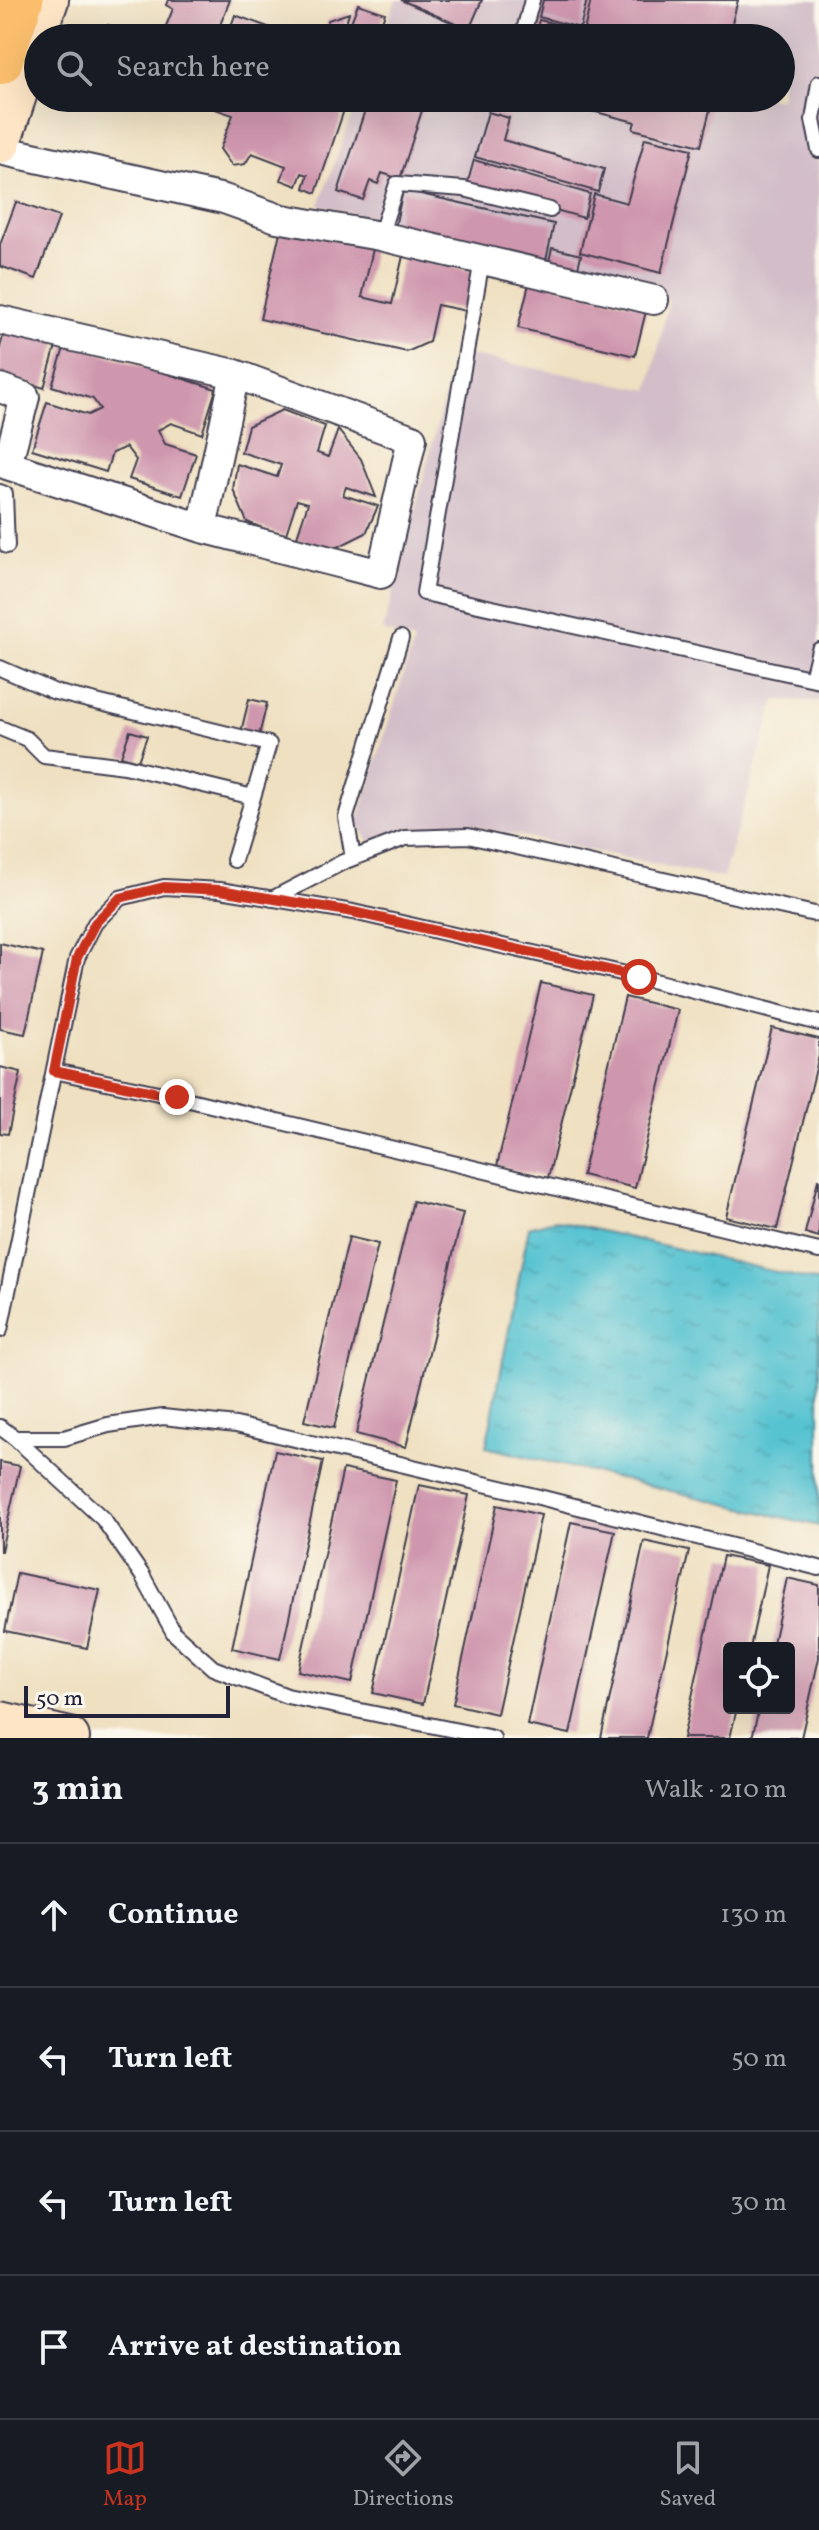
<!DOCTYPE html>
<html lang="en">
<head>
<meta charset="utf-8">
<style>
  body { margin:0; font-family:Vollkorn,serif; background:#20242c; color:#f1f3f6 }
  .controls { position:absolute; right:24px; bottom:24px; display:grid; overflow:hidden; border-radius:8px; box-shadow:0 8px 32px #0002 }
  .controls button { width:72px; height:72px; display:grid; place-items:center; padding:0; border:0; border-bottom:2px solid #363941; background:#171b24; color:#f1f3f6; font:40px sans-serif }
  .scale { position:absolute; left:24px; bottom:20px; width:206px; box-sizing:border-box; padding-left:8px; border:4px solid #22223b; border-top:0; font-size:22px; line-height:28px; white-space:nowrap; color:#22223b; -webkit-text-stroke:6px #fbf7ec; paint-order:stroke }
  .stop { position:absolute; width:24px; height:24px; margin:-18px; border:6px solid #c8321e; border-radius:50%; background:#fff }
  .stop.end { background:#c8321e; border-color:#fff; box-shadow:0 2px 8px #0008 }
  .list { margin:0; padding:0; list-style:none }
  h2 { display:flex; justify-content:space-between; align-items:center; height:104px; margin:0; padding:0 32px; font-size:34px }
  h2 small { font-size:26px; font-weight:400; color:#9ea1a6 }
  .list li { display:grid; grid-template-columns:52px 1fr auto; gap:24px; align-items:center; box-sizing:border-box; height:144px; padding:0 32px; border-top:2px solid #363941 }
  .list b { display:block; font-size:30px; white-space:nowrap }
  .list em { font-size:26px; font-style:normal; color:#9ea1a6 }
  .icon { flex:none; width:44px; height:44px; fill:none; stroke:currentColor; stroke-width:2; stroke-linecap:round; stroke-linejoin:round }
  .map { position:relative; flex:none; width:819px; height:1738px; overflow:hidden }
  .search { position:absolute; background:#171b24; box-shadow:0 8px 32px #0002; left:24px; right:24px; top:24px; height:88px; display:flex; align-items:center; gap:20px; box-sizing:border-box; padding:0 28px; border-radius:44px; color:#9ea1a6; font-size:30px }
  .sheet { height:680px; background:#171b24 }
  nav { display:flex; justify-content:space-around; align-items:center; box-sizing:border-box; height:112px; border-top:2px solid #363941; background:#171b24; font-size:22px; color:#9ea1a6 }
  nav a { display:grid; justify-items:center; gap:4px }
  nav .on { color:#c8321e }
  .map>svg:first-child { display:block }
  .industrial { fill:#d2bdc8 }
  .water { fill:url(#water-ripples); stroke:#3c7286; stroke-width:2 }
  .building { fill:#cf97ae }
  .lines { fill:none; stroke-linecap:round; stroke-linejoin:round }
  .lane-casing { stroke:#413e4f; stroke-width:18 }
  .street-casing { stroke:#413e4f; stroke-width:32 }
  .secondary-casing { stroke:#413e4f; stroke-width:44 }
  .highway-casing { stroke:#413e4f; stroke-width:48 }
  .lane { stroke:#fff; stroke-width:14 }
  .street { stroke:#fff; stroke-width:28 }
  .secondary { stroke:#fde5c5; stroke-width:40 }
  .highway { stroke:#fabe6d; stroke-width:44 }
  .route { stroke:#c8321e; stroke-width:10 }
</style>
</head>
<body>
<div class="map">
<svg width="819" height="1738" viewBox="0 0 819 1738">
  <defs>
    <pattern id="water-ripples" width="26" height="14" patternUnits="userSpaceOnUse" patternTransform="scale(2)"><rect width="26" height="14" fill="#57c3d1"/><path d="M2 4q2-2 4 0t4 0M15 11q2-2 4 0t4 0" fill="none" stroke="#4ba7b4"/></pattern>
  </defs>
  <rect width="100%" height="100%" fill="#fbf7ec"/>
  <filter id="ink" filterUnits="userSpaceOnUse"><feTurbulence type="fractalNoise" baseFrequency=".0125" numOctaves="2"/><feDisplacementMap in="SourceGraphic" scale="16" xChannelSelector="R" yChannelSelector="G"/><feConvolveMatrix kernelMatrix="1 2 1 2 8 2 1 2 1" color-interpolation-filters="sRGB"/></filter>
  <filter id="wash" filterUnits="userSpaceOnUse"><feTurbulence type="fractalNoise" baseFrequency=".006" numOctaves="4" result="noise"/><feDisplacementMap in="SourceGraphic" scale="32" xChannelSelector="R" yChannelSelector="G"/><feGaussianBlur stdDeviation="1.8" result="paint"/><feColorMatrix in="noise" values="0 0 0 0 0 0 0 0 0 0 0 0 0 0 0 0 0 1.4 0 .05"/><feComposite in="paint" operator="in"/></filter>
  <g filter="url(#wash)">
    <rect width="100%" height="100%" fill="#efe0c1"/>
    <path class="industrial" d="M396,0H819V701L775,700L723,878L453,822L370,842L357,823L414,641L383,631L456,353L649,390L669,299L319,205L359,98H781V38H382Z"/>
    <path class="water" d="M554,1220L819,1282V1526L486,1447L529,1227Z"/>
    <g id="blocks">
      <path class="building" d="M168,0H230L216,35L194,27L190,38H181L164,31L173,9L166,5Z
        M401,0H482L469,30Z
        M543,0H587L580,28L539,17Z
        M591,0H738L728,38H534L539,20L584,31Z
        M358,4L385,13L376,38H345Z
        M349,13L341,38H322L328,20Z
        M235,15L298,38H245L229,32Z
        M108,25L141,38H103Z
        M216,98H348L316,193L304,188L308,175L302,173L297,186L281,180L286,166L252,153L245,164L232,166L220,149L233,115L212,108Z
        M369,98H426L400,179L382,173L378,184L370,181L363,200L338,192Z
        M541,98H713L701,146L633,129L635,122Z
        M488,112L509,118L503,140L604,169L598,192L475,157Z
        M645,138L692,149L661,273L580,252L594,194L627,203Z
        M474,160L590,194L584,218L467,185Z
        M403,190L554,224L545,265L394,232Z
        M16,202L59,217L36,279L0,266V245Z
        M281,228L373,249L362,297L392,304L403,256L476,272L467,311L437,305L429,342L407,352L260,319Z
        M552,248L581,255L577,272L548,265Z
        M530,280L647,307L635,356L518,328Z
        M7,324L58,339L44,388L0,374V347Z
        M66,342L216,389L202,434L171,423L158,430L165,444L196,454L182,496L129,479L136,460L126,447L112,453L106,472L32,449L47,402L88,415L100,409L93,399L52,386Z
        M282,410L325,426L317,453L328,457L338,430L361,459L376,497L346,487L343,495L378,506L366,533L336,548L296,540L308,503L297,500L285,537L247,522L233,489L237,464L277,477L281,465L241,452L248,426Z
        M249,699L267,703L259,736L241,732Z
        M130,731L147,736L138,761L121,756Z
        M0,943L43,953L25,1034L0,1029Z
        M541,983L593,995L548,1178L497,1166Z
        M625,997L678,1010L635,1188L582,1175Z
        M772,1028L819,1039V1056L777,1229L726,1217Z
        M0,1067L21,1072L8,1134L0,1133Z
        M818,1180H819V1237L805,1233Z
        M413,1201L463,1213L406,1447L356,1434Z
        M349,1237L378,1244L334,1428L304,1421Z
        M275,1451L323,1461L280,1659L232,1648Z
        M0,1462L20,1466L1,1551H0Z
        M343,1469L396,1480L352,1683L298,1671Z
        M419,1485L469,1495L423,1704L373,1693Z
        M497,1505L541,1515L497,1714L453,1704Z
        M571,1522L615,1531L570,1734L527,1725Z
        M644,1541L689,1551L647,1738H601Z
        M723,1556L768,1565L750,1648H729V1708H737L730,1738H683Z
        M17,1573L100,1590L87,1648L5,1631Z
        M787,1578L819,1585V1658L801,1738H752L759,1708H789V1648H772Z"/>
    </g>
  </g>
  <g filter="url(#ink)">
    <use href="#blocks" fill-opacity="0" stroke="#413e4f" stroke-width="2"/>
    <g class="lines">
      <defs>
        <path id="lane" d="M522,38L532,0
          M819,83L813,120L819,150
          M380,236L397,184L464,189L550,210
          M482,260L424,593L819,680
          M0,492L5,494L7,546
          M0,668L55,692L269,744L234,860
          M812,678L819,650
          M0,728L27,739L44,756L125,766L253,797
          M353,858L346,817L401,638
          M272,899L343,862L405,838L468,836L819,915
          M54,1071L177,1097L819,1251
          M0,1330L77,958L95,923L120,898L164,887L220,890L353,912L639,977L819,1023
          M0,1427L15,1438H64L108,1425L163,1417L236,1425L539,1497L819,1568
          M15,1438L103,1519L142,1575L174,1633L213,1668L287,1696L493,1738"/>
        <path id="street" d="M0,150L224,199L277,218L380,236L654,300
          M0,320L235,374L412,439L381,574L202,528L7,465L25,397L0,388
          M202,528L235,374"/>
        <path id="secondary" d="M0,143L48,0
          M0,1722L69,1738"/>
        <path id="highway" d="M0,62L21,0"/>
      </defs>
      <use href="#lane" class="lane-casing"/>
      <use href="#street" class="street-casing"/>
      <use href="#secondary" class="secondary-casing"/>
      <use href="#highway" class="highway-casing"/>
      <use href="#lane" class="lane"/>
      <use href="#street" class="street"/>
      <use href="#secondary" class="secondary"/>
      <use href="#highway" class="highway"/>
    </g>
  </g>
  <g class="lines" filter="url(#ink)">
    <path class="route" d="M177,1097L54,1071L77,958L95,923L120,898L164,887L220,890L353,912L639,977"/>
  </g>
</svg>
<div class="controls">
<button><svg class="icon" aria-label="locate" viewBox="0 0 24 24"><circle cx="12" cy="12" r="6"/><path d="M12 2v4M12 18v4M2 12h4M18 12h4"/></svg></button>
</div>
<div class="scale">50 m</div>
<div class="stop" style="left:639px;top:977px"></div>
<div class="stop end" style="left:177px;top:1097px"></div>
<div class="search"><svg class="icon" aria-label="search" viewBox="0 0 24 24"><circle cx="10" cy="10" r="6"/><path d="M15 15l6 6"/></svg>Search here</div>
</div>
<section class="sheet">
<h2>3 min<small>Walk · 210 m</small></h2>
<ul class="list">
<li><svg class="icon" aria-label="ahead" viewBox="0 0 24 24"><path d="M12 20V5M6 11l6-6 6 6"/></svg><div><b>Continue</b></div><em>130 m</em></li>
<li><svg class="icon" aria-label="left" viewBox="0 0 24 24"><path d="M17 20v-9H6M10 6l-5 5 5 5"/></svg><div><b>Turn left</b></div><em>50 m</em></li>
<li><svg class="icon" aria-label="left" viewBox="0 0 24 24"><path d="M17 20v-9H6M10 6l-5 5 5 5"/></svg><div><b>Turn left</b></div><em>30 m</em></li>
<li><svg class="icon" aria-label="arrive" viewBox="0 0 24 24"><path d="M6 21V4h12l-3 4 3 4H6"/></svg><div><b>Arrive at destination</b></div></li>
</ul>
</section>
<nav>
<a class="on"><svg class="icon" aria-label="map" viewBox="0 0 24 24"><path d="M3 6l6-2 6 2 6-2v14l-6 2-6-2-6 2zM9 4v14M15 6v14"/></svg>Map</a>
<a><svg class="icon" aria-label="directions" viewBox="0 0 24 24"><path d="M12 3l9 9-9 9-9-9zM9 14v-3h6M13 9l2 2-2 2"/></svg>Directions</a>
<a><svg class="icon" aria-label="saved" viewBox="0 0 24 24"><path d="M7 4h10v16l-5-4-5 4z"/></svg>Saved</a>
</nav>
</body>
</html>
